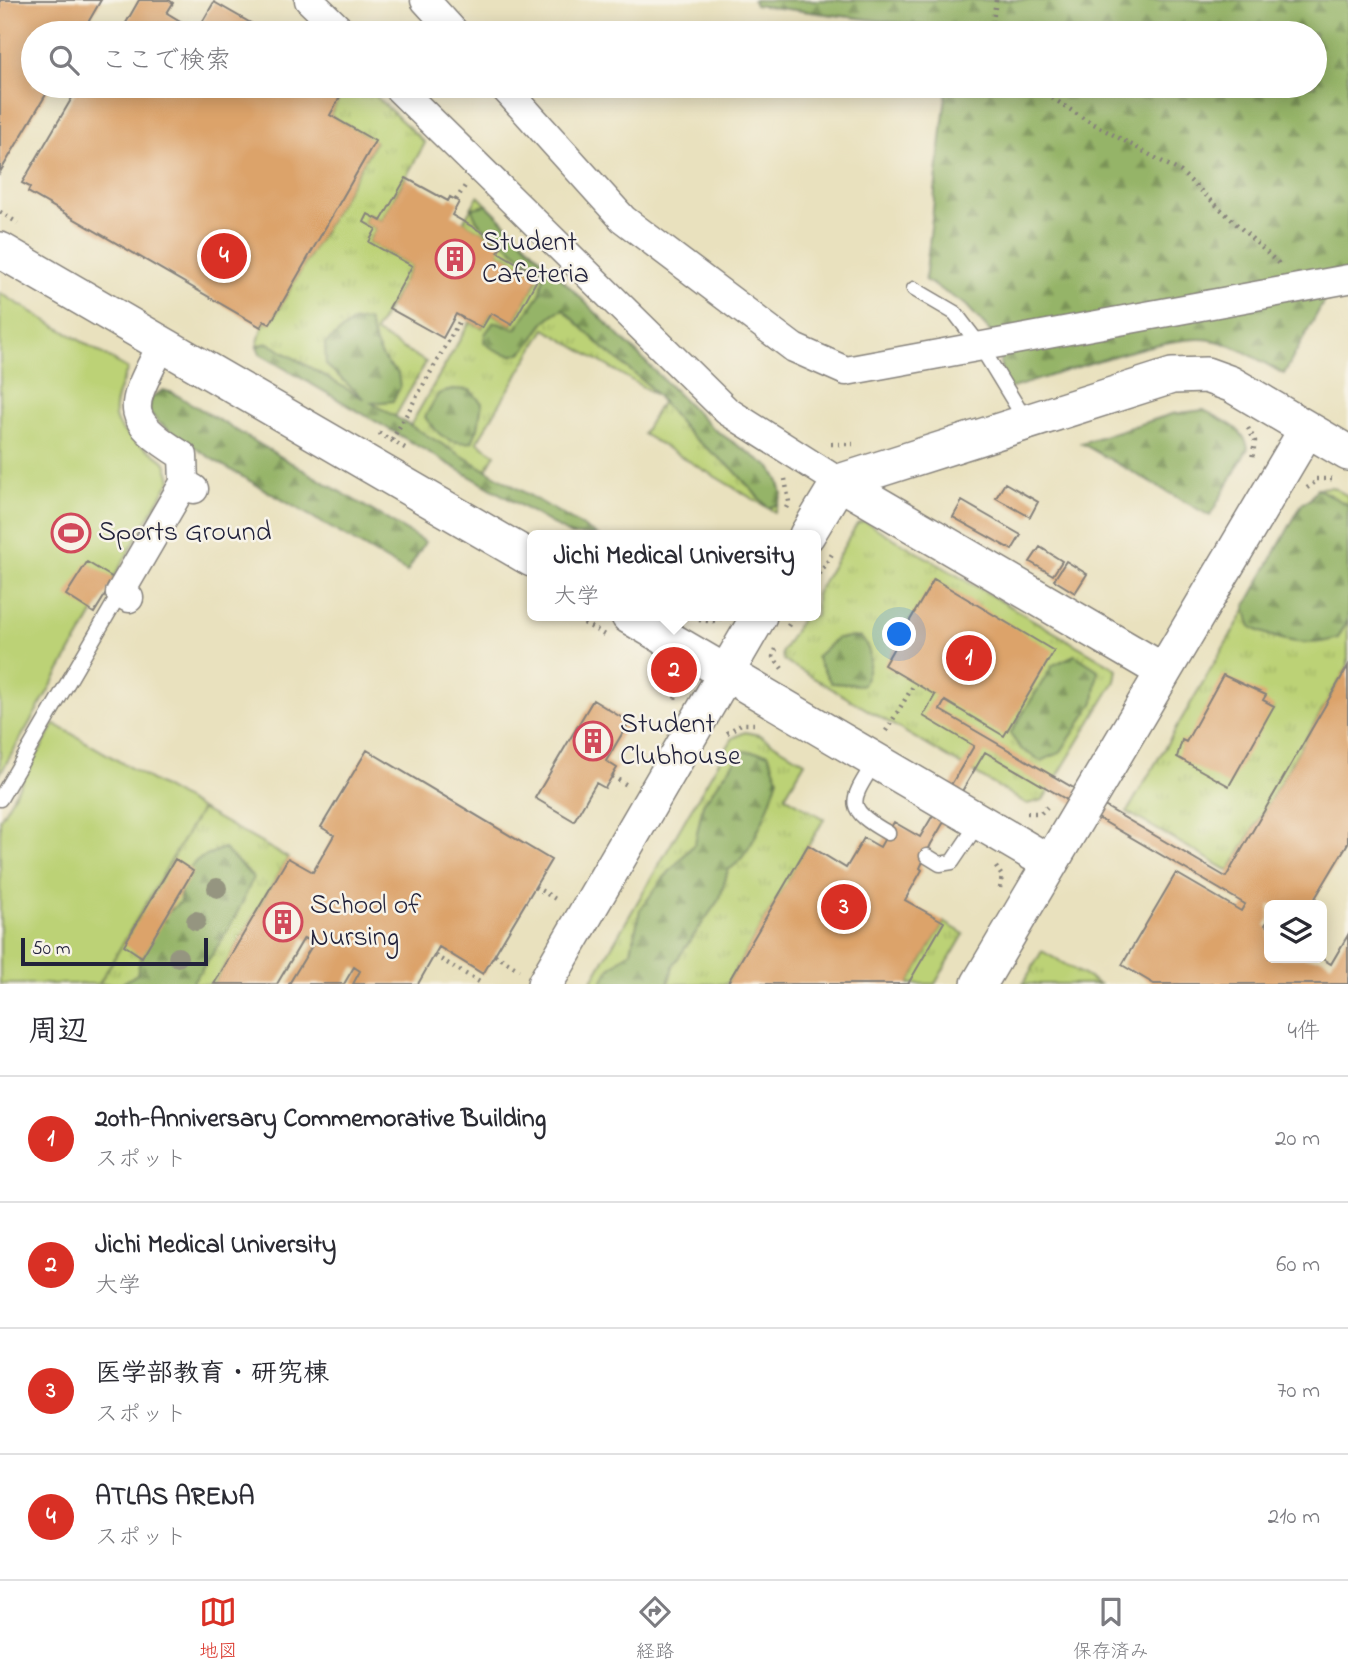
<!DOCTYPE html>
<html lang="ja">
<head>
<meta charset="utf-8">
<style>
  body { margin:0; font-family:"Indie Flower","Klee One",sans-serif; background:#f7f7f7; color:#2b2b33 }
  .controls { position:absolute; right:21px; bottom:21px; display:grid; overflow:hidden; border-radius:10px; box-shadow:0 4px 18px #0003 }
  .controls button { width:63px; height:63px; display:grid; place-items:center; padding:0; border:0; border-bottom:2px solid #e1e1e2; background:#fff; color:#2b2b33; font:35px sans-serif }
  .scale { position:absolute; left:21px; bottom:18px; width:187px; box-sizing:border-box; padding-left:7px; border:4px solid #22223b; border-top:0; font-size:19px; line-height:24px; white-space:nowrap; color:#22223b; -webkit-text-stroke:5px #f7f3e8; paint-order:stroke }
  .you { position:absolute; left:900px; top:635px; width:24px; height:24px; margin:-18px; border:5px solid #fff; border-radius:50%; background:#1a73e8; box-shadow:0 0 0 10px #1a73e833 }
  .badge { display:grid; place-items:center; width:46px; height:46px; border-radius:50%; background:#d93025; color:#fff; font-size:23px; font-weight:700 }
  .pin { position:absolute; translate:-50% -50%; border:4px solid #fff; box-shadow:0 2px 7px #0006 }
  .popup { position:absolute; left:527px; top:530px; width:294px; height:91px; box-sizing:border-box; display:grid; place-content:center; border-radius:10px; background:#fff; filter:drop-shadow(0 2px 5px #0005); font-size:23px; white-space:nowrap; color:#7c7c81 }
  .popup b { font-size:26px; color:#2b2b33 }
  .popup::after { content:''; position:absolute; left:50%; top:100%; margin-left:-14px; border:14px solid transparent; border-top-color:#fff }
  .list { margin:0; padding:0; list-style:none }
  h2 { display:flex; justify-content:space-between; align-items:center; height:91px; margin:0; padding:0 28px; font-size:30px }
  h2 small { font-size:23px; font-weight:400; color:#7c7c81 }
  .list li { display:grid; grid-template-columns:46px 1fr auto; gap:21px; align-items:center; box-sizing:border-box; height:126px; padding:0 28px; border-top:2px solid #e1e1e2 }
  .list b { display:block; font-size:26px; white-space:nowrap }
  .list p { margin:0; font-size:23px; white-space:nowrap; color:#7c7c81 }
  .list em { font-size:23px; font-style:normal; color:#7c7c81 }
  .icon { flex:none; width:38px; height:38px; fill:none; stroke:currentColor; stroke-width:2; stroke-linecap:round; stroke-linejoin:round }
  .map { position:relative; flex:none; width:1348px; height:984px; overflow:hidden }
  .search { position:absolute; background:#fff; box-shadow:0 4px 18px #0003; left:21px; right:21px; top:21px; height:77px; display:flex; align-items:center; gap:18px; box-sizing:border-box; padding:0 24px; border-radius:38px; color:#7c7c81; font-size:26px }
  .sheet { height:595px; background:#fff }
  nav { display:flex; justify-content:space-around; align-items:center; box-sizing:border-box; height:98px; border-top:2px solid #e1e1e2; background:#fff; font-size:19px; color:#7c7c81 }
  nav a { display:grid; justify-items:center; gap:4px }
  nav .on { color:#d93025 }
  .map>svg:first-child { display:block }
  .grass { fill:url(#grass-tufts); stroke:#6f7a58; stroke-width:2 }
  .forest { fill:url(#forest-firs); stroke:#5c6b51; stroke-width:2 }
  .park { fill:#bcd276; stroke:#6f7a58; stroke-width:2 }
  .building { fill:#dca36b }
  .lines { fill:none; stroke-linecap:round; stroke-linejoin:round }
  .service-casing { stroke:#86827c; stroke-width:17 }
  .minor-casing { stroke:#86827c; stroke-width:31 }
  .tertiary-casing { stroke:#86827c; stroke-width:38 }
  .path { stroke:#86827c; stroke-width:4.5; stroke-dasharray:2 5; stroke-linecap:butt }
  .service { stroke:#fff; stroke-width:14 }
  .minor { stroke:#fff; stroke-width:28 }
  .tertiary { stroke:#fff; stroke-width:35 }
  .tree { fill:#959580 }
  .labels { text-anchor:middle; dominant-baseline:central; stroke-width:5; stroke-linejoin:round; paint-order:stroke }
  .poi-label { font-size:28px; fill:#22223b; stroke:#f7f3e8; text-anchor:start }
</style>
</head>
<body>
<div class="map">
<svg width="1348" height="984" viewBox="0 0 1348 984">
  <defs>
    <pattern id="grass-tufts" width="24" height="20" patternUnits="userSpaceOnUse" patternTransform="scale(1.75)"><rect width="24" height="20" fill="#bcd276"/><path d="M3 7l-1-3M5 7V3M7 7l1-3M15 17l-1-3M17 17v-4M19 17l1-3" fill="none" stroke="#a1b467"/></pattern>
    <pattern id="forest-firs" width="22" height="20" patternUnits="userSpaceOnUse" patternTransform="scale(1.75)"><rect width="22" height="20" fill="#95b467"/><path d="M5 1l3.5 6h-7zM16 11l3.5 6h-7z" fill="#799256"/></pattern>
  </defs>
  <rect width="100%" height="100%" fill="#f7f3e8"/>
  <filter id="ink" filterUnits="userSpaceOnUse"><feTurbulence type="fractalNoise" baseFrequency=".0143" numOctaves="2"/><feDisplacementMap in="SourceGraphic" scale="14" xChannelSelector="R" yChannelSelector="G"/><feConvolveMatrix kernelMatrix="1 2 1 2 8 2 1 2 1" color-interpolation-filters="sRGB"/></filter>
  <filter id="wash" filterUnits="userSpaceOnUse"><feTurbulence type="fractalNoise" baseFrequency=".00686" numOctaves="4" result="noise"/><feDisplacementMap in="SourceGraphic" scale="28" xChannelSelector="R" yChannelSelector="G"/><feGaussianBlur stdDeviation="1.57" result="paint"/><feColorMatrix in="noise" values="0 0 0 0 0 0 0 0 0 0 0 0 0 0 0 0 0 1.4 0 .05"/><feComposite in="paint" operator="in"/></filter>
  <g filter="url(#wash)">
    <rect width="100%" height="100%" fill="#e9e1be"/>
    <path class="grass" d="M346,86H365L425,143L381,221L368,214L364,222L376,229L369,242L412,266L375,332L426,362L395,417L268,343L257,346L264,321L270,324L375,142L330,115Z
      M478,196L712,428L771,468L778,480L782,494L775,512L643,434L663,399L545,329L477,442L495,454L486,470L410,426L470,322L482,328L491,313L512,325L539,276L498,252L502,243L463,222Z
      M1332,487L1348,496V666L1229,871L1127,812L1317,488Z
      M864,521L1117,669L1115,681L1043,800L1027,804L783,660L782,652L803,616H816V594L857,524Z
      M745,732L759,735L805,762L785,796L824,819L727,984H590L726,749L733,738Z
      M201,809L288,858L214,984H99Z
      M944,922L964,934L935,984H908Z
      M1042,951L1099,984H1023Z"/>
    <path class="forest" d="M753,0H1348V294L1324,301L1284,374C1261,362 1237,344 1211,340C1169,332 1051,377 1005,390L996,338L966,305L925,280L947,86H1315V33H953V30L755,5Z
      M487,205L712,428L771,468L778,480L782,494L778,504L768,508L733,469L690,435L648,385L603,348L563,309C525,324 536,379 484,343L485,334L494,322L516,329L540,294L544,276C530,266 518,253 505,243C490,231 477,229 472,208Z
      M368,320C374,339 380,362 398,373L400,387L393,401L372,403L597,535H571L260,354L257,346L268,343L364,399L326,365L325,344L352,322Z
      M453,389L470,390L482,403L478,428L472,442C449,445 437,435 425,417L438,394Z
      M163,390L173,393L425,542L407,572L212,459L159,423L149,412L151,398Z
      M1204,410C1221,420 1244,427 1248,448L1210,516L1081,443L1172,414Z
      M1317,488L1348,505V620L1338,638C1309,648 1277,641 1251,627L1245,607L1303,502L1311,499Z
      M860,637C875,650 870,669 863,685L831,683L816,657L837,638Z
      M1075,655L1098,670L1094,702L1060,753L1041,761L1021,749L1010,734L1053,665Z
      M742,751L768,753L778,778C770,804 752,857 728,870L720,898L674,964L668,984H601L609,969L631,951L640,910L662,880L695,843L703,804Z
      M223,848L253,877C239,916 216,951 191,984H121L137,974L147,931L180,902L181,877L197,860Z"/>
    <path class="park" d="M0,293L128,369C97,433 124,428 166,463L171,479L0,774Z
      M55,724L201,809L99,984H0V819Z"/>
    <g id="blocks">
      <path class="building" d="M0,0H101L82,33H33V86H51L0,172Z
        M139,0H169L173,3L167,13L197,31L214,2L268,33H109L113,25L122,30Z
        M79,86H346L330,115L375,141L270,324L264,321L261,327L28,192L30,187L22,183Z
        M406,178L448,201L450,197L459,202L452,215L503,244L498,252L539,276L512,325L491,313L482,328L456,314L443,338L389,308L412,266L369,242L376,229L364,222L368,214L381,221Z
        M1005,483L1038,502L1030,517L996,498Z
        M962,501L1021,535L1012,550L953,517Z
        M1040,547L1062,561L1053,575L1030,562Z
        M1066,561L1087,574L1075,593L1054,580Z
        M87,562L115,579L94,613L66,595Z
        M934,579L1054,651L1004,736L945,701L940,710L1226,877L1348,666V843L1311,905H1269V919L1265,925L1269,928V958H1321L1331,964L1348,935V984H1154L1122,965L1176,873L1241,911L1245,904L985,752L931,844L920,868L922,870L905,900L944,922L908,984H727L808,845L846,868L864,838L880,847L894,822L920,837L974,746L923,716L935,695L884,665Z
        M1223,675L1266,695L1263,700L1274,706L1229,786L1177,757L1182,740L1186,742Z
        M593,700L629,722L606,761L617,768L605,788L596,783L574,821L535,798Z
        M367,750L551,860L483,974L439,947L418,984H353L360,971L354,967L344,984H289L313,944L304,938L277,984H214L288,858L313,872L334,835L321,827Z
        M175,859L193,871L142,957L124,945Z"/>
    </g>
  </g>
  <g filter="url(#ink)">
    <use href="#blocks" fill-opacity="0" stroke="#86827c" stroke-width="2"/>
    <g class="lines">
      <defs>
        <path id="service" d="M914,289L955,313L981,347L1026,421
          M876,760C851,801 842,807 888,833
          M0,799L120,593
          M927,856L940,864L952,862L979,822"/>
        <path id="minor" d="M309,0L343,33
          M425,0L455,33
          M396,86L727,411L839,482
          M503,86L623,219L794,348L846,371L1348,279
          M162,344C132,406 118,416 183,456L184,483L194,489
          M129,598L120,593L184,483"/>
        <path id="tertiary" d="M0,250L532,559
          M839,482L1163,671
          M807,535L839,482L1172,376L1206,375L1231,384L1348,453
          M629,616L1050,863
          M545,984L759,616
          M979,984L1307,429"/>
      </defs>
      <use href="#service" class="service-casing"/>
      <use href="#minor" class="minor-casing"/>
      <use href="#tertiary" class="tertiary-casing"/>
      <path class="path" d="M996,0L993,21L1000,33
        M1035,86L1081,117L1181,172L1278,263L1279,267
        M456,200L465,186
        M0,212L18,223
        M1248,428L1255,441L1252,459
        M379,433L405,448
        M392,440L462,317
        M831,444H853
        M785,479L789,502L786,508
        M1316,479H1335
        M1307,488L1318,480
        M816,580L832,554
        M572,616L606,636
        M699,620L715,622L723,616
        M788,626L794,616
        M776,649L773,657L784,671
        M672,677L677,687L675,699
        M886,731L915,683
        M727,733L741,724H754
        M612,776L627,785
        M1027,813H1041L1047,807
        M996,867L1002,876L1000,888
        M535,887L559,901
        M495,955L519,970
        M435,956L483,984"/>
      <use href="#service" class="service"/>
      <use href="#minor" class="minor"/>
      <use href="#tertiary" class="tertiary"/>
    </g>
    <g class="tree">
      <circle cx="217" cy="888" r="10"/>
      <circle cx="196" cy="921" r="10"/>
      <circle cx="178" cy="957" r="10"/>
    </g>
  </g>
  <defs>
    <symbol id="building-ring" viewBox="-11 -11 22 22"><circle r="9.5" fill="#f7f3e8" stroke="#d1495b" stroke-width="1.5"/><path d="M-4-6H4V6H1V3H-1V6H-4ZM-2.5-4.3h1.7v1.8h-1.7ZM.8-4.3h1.7v1.8H.8ZM-2.5-1h1.7V.8h-1.7ZM.8-1h1.7V.8H.8Z" fill="#d1495b"/></symbol>
    <symbol id="stadium-ring" viewBox="-11 -11 22 22"><circle r="9.5" fill="#f7f3e8" stroke="#d1495b" stroke-width="1.5"/><path d="M0-5a6.5 5 0 1 0 0 10a6.5 5 0 1 0 0-10ZM-3.5-1.8h7v3.6h-7Z" fill="#d1495b"/></symbol>
  </defs>
  <g fill-rule="evenodd">
    <use href="#building-ring" x="433" y="237" width="44" height="44"/>
    <use href="#stadium-ring" x="49" y="511" width="44" height="44"/>
    <use href="#building-ring" x="571" y="719" width="44" height="44"/>
    <use href="#building-ring" x="261" y="900" width="44" height="44"/>
  </g>
  <g class="labels">
    <g class="poi-label">
      <text x="482" y="243">Student<tspan x="482" dy="32">Cafeteria</tspan></text>
      <text x="98" y="533">Sports Ground</text>
      <text x="620" y="725">Student<tspan x="620" dy="32">Clubhouse</tspan></text>
      <text x="310" y="906">School of<tspan x="310" dy="32">Nursing</tspan></text>
    </g>
  </g>
</svg>
<div class="controls">
<button><svg class="icon" aria-label="layers" viewBox="0 0 24 24"><path d="M12 4l9 5-9 5-9-5zM3 14l9 5 9-5"/></svg></button>
</div>
<div class="scale">50 m</div>
<div class="you"></div>
<div class="pin badge" style="left:969px;top:658px">1</div>
<div class="pin badge" style="left:674px;top:670px">2</div>
<div class="popup"><b>Jichi Medical University</b>大学</div>
<div class="pin badge" style="left:844px;top:907px">3</div>
<div class="pin badge" style="left:224px;top:256px">4</div>
<div class="search"><svg class="icon" aria-label="search" viewBox="0 0 24 24"><circle cx="10" cy="10" r="6"/><path d="M15 15l6 6"/></svg>ここで検索</div>
</div>
<section class="sheet">
<h2>周辺<small>4件</small></h2>
<ul class="list">
<li><span class="badge">1</span><div><b>20th-Anniversary Commemorative Building</b><p>スポット</p></div><em>20 m</em></li>
<li><span class="badge">2</span><div><b>Jichi Medical University</b><p>大学</p></div><em>60 m</em></li>
<li><span class="badge">3</span><div><b>医学部教育・研究棟</b><p>スポット</p></div><em>70 m</em></li>
<li><span class="badge">4</span><div><b>ATLAS ARENA</b><p>スポット</p></div><em>210 m</em></li>
</ul>
</section>
<nav>
<a class="on"><svg class="icon" aria-label="map" viewBox="0 0 24 24"><path d="M3 6l6-2 6 2 6-2v14l-6 2-6-2-6 2zM9 4v14M15 6v14"/></svg>地図</a>
<a><svg class="icon" aria-label="directions" viewBox="0 0 24 24"><path d="M12 3l9 9-9 9-9-9zM9 14v-3h6M13 9l2 2-2 2"/></svg>経路</a>
<a><svg class="icon" aria-label="saved" viewBox="0 0 24 24"><path d="M7 4h10v16l-5-4-5 4z"/></svg>保存済み</a>
</nav>
</body>
</html>
